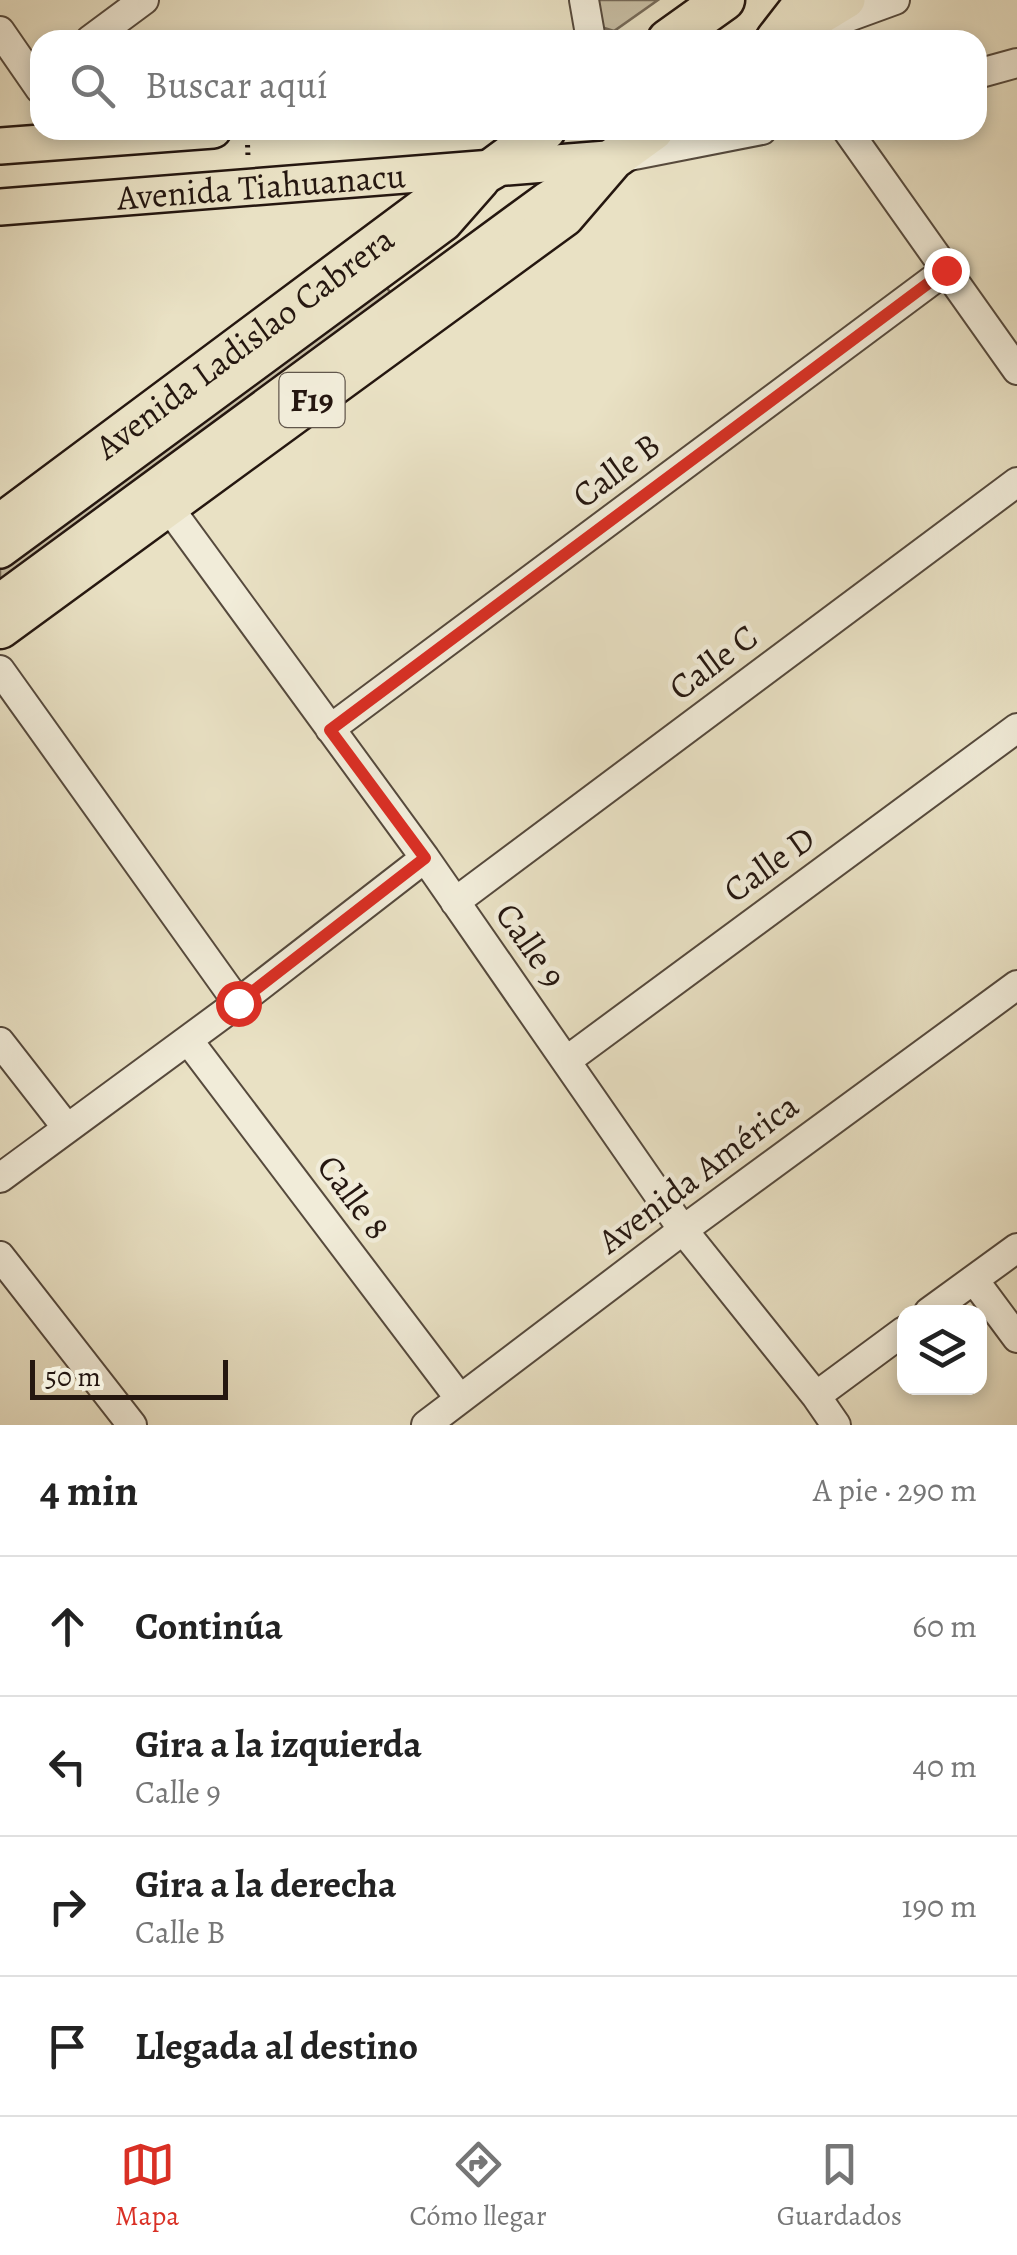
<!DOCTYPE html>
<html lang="es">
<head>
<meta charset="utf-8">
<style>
  body { margin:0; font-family:Alegreya,serif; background:#f6f6f6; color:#222 }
  .controls { position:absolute; right:30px; bottom:30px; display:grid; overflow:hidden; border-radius:20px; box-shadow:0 5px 15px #0003 }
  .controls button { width:90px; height:90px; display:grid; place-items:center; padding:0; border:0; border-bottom:2px solid #e0e0e0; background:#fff; color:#222; font:50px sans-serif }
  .scale { position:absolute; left:30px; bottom:25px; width:198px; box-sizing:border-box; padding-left:10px; border:5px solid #251710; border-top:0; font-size:28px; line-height:35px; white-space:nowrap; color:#251710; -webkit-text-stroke:8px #f1ecd9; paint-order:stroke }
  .stop { position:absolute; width:30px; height:30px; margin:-22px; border:8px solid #d93025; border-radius:50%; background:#fff }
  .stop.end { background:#d93025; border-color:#fff; box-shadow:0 2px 10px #0008 }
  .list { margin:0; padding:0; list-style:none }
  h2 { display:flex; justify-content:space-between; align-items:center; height:130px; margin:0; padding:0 40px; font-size:42px }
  h2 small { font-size:32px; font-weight:400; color:#767676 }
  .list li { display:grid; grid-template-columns:65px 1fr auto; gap:30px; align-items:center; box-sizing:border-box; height:140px; padding:0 40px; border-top:2px solid #e0e0e0 }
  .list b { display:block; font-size:38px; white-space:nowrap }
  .list p { margin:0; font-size:32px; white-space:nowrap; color:#767676 }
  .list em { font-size:32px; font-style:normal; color:#767676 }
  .icon { flex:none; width:55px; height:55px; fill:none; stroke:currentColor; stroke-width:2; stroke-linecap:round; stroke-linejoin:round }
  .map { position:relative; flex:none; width:1017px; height:1425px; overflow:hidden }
  .search { position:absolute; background:#fff; box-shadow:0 5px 15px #0003; left:30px; right:30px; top:30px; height:110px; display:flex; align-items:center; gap:25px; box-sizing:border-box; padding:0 35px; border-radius:30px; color:#767676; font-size:38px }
  .sheet { height:690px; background:#fff }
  nav { display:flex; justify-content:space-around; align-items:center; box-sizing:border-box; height:140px; border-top:2px solid #e0e0e0; background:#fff; font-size:28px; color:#767676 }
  nav a { display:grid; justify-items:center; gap:5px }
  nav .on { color:#d93025 }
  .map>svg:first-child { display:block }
  .green { fill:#c8bfa5; stroke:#766b5a; stroke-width:2.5 }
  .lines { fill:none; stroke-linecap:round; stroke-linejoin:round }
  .minor-casing { stroke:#564a3d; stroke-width:32 }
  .major-casing { stroke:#251710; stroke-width:40 }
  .highway-casing { stroke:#251710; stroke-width:45 }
  .path { stroke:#251710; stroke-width:5; stroke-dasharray:2.5 5; stroke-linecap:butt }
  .minor { stroke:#f1ecd9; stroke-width:28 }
  .major { stroke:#e9e1c4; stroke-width:35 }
  .highway { stroke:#e9e1c4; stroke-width:40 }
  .route { stroke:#d93025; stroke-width:12 }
  .labels { text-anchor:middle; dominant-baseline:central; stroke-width:9; stroke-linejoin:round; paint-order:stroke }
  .shield { fill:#f1ecd9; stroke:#62574c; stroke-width:2.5 }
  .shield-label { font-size:32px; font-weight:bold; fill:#251710 }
  .street-label { font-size:35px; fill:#251710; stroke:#f1ecd9 }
</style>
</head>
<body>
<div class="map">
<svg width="1017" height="1425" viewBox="0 0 1017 1425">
  <rect width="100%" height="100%" fill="#e9e1c4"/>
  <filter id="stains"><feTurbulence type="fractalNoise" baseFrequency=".002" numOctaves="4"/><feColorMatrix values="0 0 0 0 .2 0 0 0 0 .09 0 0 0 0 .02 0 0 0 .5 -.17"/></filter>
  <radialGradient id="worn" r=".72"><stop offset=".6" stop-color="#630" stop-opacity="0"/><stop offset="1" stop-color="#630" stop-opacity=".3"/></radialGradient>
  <path class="green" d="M598,0H658L614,31L601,27Z
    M379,277L395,299L0,589V557Z"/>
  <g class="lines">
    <defs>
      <path id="minor" d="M584,0L591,40
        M821,27L895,0
        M0,31L40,89
        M90,40L144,0
        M977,74L1017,63
        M847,130L1017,370
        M624,157L762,130
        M167,505L425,858L683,1230L816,1396L836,1425
        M0,670L238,1003
        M330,729L946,270
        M455,902L1017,482
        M188,1040L460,1399
        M0,1042L67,1128
        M566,1061L1017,728
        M0,1178L238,1003L425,858
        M0,1256L132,1425
        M974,1280L1017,1338
        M929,1312L1017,1248
        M816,1396L904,1331
        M426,1425L683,1230L1017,985"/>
      <g id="major">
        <path d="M781,40L847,0"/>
        <path d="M0,146L213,130"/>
        <path id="s1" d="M0,207L607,159"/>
        <path d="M0,550L444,223L481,181"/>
        <path d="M0,602L547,200L595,170"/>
      </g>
      <g id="highway">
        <path d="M668,40L724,0"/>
        <path d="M776,40L807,0"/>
        <path id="s2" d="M0,525L429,205L492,169L545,130"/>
        <path d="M0,628L564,216L613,159L653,130"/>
      </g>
    </defs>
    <use href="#minor" class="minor-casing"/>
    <use href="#major" class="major-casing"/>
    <use href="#highway" class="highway-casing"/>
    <path class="path" d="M247,130L248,157"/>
    <use href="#minor" class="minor"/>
    <use href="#major" class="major"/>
    <use href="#highway" class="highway"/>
  </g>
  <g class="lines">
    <path class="route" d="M238,1003L425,858L330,730L946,270"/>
  </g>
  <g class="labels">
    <rect class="shield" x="279.5" y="373" width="65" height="54" rx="8"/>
    <g class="shield-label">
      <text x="312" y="400">F19</text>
    </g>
    <g class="street-label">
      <text stroke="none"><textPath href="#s1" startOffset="262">Avenida Tiahuanacu</textPath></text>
      <text stroke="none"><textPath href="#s2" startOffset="305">Avenida Ladislao Cabrera</textPath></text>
      <text transform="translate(616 470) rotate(-37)">Calle B</text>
      <text transform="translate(713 662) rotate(-37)">Calle C</text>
      <text transform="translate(769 864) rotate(-36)">Calle D</text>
      <text transform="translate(531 945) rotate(55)">Calle 9</text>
      <text transform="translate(698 1173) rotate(-37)">Avenida América</text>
      <text transform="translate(354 1197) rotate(53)">Calle 8</text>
    </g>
  </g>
  <rect width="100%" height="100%" filter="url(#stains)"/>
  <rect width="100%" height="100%" fill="url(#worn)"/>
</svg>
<div class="controls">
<button><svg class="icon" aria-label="layers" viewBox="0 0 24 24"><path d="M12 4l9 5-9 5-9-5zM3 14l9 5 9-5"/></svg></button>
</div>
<div class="scale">50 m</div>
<div class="stop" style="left:238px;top:1003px"></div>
<div class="stop end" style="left:946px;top:270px"></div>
<div class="search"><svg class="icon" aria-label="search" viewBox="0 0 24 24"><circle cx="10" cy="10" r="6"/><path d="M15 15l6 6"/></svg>Buscar aquí</div>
</div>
<section class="sheet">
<h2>4 min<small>A pie · 290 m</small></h2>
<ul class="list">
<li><svg class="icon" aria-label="ahead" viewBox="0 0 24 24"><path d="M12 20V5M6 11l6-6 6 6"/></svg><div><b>Continúa</b></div><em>60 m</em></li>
<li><svg class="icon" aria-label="left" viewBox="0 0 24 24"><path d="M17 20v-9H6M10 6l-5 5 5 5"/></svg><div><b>Gira a la izquierda</b><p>Calle 9</p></div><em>40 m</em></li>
<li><svg class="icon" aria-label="right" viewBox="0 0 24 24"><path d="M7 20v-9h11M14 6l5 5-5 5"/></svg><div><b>Gira a la derecha</b><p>Calle B</p></div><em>190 m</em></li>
<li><svg class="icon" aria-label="arrive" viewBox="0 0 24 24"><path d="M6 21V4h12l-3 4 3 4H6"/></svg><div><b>Llegada al destino</b></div></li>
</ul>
</section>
<nav>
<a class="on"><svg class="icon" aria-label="map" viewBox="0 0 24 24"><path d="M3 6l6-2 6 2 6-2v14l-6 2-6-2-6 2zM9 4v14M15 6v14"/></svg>Mapa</a>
<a><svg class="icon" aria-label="directions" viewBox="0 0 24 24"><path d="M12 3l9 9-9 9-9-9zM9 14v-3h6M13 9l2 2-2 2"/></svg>Cómo llegar</a>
<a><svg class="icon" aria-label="saved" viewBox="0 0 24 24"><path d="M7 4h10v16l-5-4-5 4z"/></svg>Guardados</a>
</nav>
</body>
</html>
